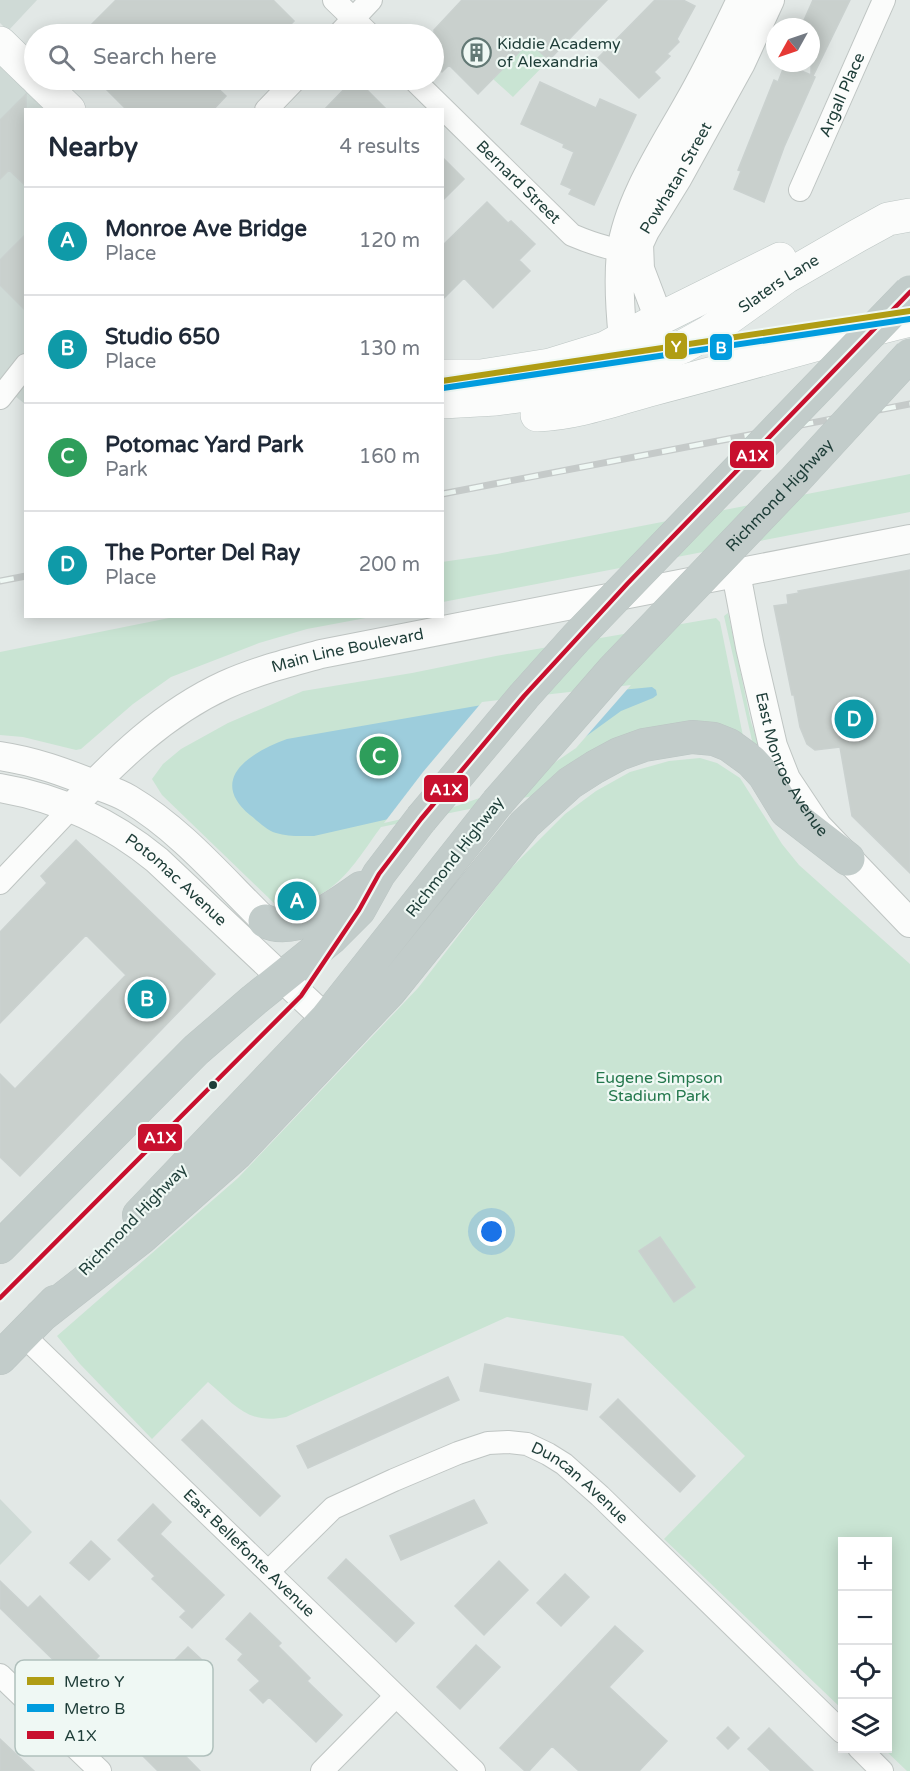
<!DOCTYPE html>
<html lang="en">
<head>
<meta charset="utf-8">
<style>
  body { margin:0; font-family:"Varela Round",sans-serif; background:#f6f6f7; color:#1f2937 }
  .controls { position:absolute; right:18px; bottom:18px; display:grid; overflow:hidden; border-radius:0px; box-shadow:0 3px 15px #0003 }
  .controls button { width:54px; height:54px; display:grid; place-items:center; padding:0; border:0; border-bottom:2px solid #e0e1e3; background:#fff; color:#1f2937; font:30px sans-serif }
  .compass { position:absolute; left:766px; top:18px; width:54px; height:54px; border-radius:50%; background:#fff; box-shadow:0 3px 15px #0003; rotate:230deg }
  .you { position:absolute; left:492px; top:1232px; width:21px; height:21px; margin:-15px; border:4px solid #fff; border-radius:50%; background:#1a73e8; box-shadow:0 0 0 9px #1a73e833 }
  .badge { display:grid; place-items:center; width:39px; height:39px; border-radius:50%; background:#637975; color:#fff; font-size:20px; font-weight:700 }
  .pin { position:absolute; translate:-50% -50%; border:3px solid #fff; box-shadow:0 2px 6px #0006 }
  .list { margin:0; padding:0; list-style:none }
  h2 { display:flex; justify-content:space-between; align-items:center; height:78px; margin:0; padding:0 24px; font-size:26px }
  h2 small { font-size:20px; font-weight:400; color:#747a83 }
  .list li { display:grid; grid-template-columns:39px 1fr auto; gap:18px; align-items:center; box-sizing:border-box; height:108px; padding:0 24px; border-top:2px solid #e0e1e3 }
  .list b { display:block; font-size:22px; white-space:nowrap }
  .list p { margin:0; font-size:20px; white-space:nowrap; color:#747a83 }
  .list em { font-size:20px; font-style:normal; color:#747a83 }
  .icon { flex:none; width:33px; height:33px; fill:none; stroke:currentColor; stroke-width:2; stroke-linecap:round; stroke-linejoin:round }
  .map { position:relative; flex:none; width:910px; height:1771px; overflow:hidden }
  .search { position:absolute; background:#fff; box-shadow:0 3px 15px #0003; left:24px; top:24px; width:420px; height:66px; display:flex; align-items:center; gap:15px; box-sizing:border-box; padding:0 21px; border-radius:33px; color:#747a83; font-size:22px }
  .panel { position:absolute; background:#fff; box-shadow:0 3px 15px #0003; left:24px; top:108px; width:420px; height:510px; border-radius:0px }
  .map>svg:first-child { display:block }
  .built { fill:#cfdad6 }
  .green { fill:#c9e4d3 }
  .water { fill:#9dcddc }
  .pier { fill:#e2e8e6 }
  .building { fill:#c9d0cd; stroke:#cad1cf; stroke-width:1.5 }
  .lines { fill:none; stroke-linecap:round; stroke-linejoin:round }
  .minor-casing { stroke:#bfc5c3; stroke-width:24 }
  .tertiary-casing { stroke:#bfc5c3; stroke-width:30 }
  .secondary-casing { stroke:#bdc6c4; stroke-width:34 }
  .trunk-casing { stroke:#bbc5c3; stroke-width:34 }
  .minor { stroke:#fbfcfb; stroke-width:22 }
  .tertiary { stroke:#fbfcfb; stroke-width:28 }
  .secondary { stroke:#fbfcfb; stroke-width:33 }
  .trunk { stroke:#c2ccca; stroke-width:33 }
  .rail-casing { stroke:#c5cac9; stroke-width:7 }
  .rail { stroke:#eff8f4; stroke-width:4.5; stroke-dasharray:14; stroke-linecap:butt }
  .trunk-bridge-casing { stroke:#bbc5c3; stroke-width:34; stroke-linecap:butt }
  .trunk-bridge { stroke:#c2ccca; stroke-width:33 }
  .bus-1-casing { stroke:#eff8f4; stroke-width:9 }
  .bus-1 { stroke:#c8102e; stroke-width:4.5 }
  .metro-1-casing { stroke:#eff8f4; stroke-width:10 }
  .metro-2-casing { stroke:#eff8f4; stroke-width:10 }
  .metro-1 { stroke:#b09d14; stroke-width:6 }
  .metro-2 { stroke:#009cde; stroke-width:6 }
  .bus-dot { fill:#1e3d38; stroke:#eff8f4; stroke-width:2 }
  .labels { text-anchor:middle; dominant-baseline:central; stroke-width:4.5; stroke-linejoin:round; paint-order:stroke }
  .poi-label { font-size:16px; fill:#1e3d38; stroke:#eff8f4; text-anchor:start }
  .street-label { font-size:16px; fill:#1e3d38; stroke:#eff8f4 }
  .park-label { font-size:16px; fill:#24784d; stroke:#eff8f4 }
  .key { fill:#eff8f4; stroke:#b0c0bc; stroke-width:1.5 }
  .key-label { font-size:16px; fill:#1e3d38 }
  .line-badge { stroke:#eff8f4; stroke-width:2 }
  .badge-label { font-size:16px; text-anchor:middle; font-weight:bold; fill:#fff }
</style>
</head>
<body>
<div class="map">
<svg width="910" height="1771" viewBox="0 0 910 1771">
  <rect width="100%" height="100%" fill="#e2e8e6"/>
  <path class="built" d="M0,0H37L8,31L0,23Z
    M0,66L44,109L26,110L25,404L0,384Z
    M0,1499L32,1532L0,1565Z"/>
  <path class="green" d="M529,42L549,60L513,97L493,79Z
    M910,474V512L443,602L442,562L497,554Z
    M728,613L751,722L760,749L753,745L724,616Z
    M174,617H371L307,629L259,643L171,677L133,704L81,749L76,750L23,737L0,735V652Z
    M716,618L720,622L743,736L728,735L533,796L381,827C351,868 334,903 277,906L162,795L152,779L163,764L181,749L228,723L303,691L412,673L496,656Z
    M700,758L717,763L740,778L782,844L799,865L910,964V1771H907L884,1749L888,1748V1542H842V1709L664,1539L745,1456L623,1336L507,1317L286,1417C248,1425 235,1405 208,1382L152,1439L80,1364L57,1336L238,1178L418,988L509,870L565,814L596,791L630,772L669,761Z"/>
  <path class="water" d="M652,687L656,690L657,695L653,698L621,711L552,761L450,805L314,836C302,836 288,837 276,833C266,830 258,821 250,815C207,779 251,752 287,739L499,702Z"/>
  <path class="pier" d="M631,685L576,748L554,763L488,795L451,808L384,823L423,772L482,702Z"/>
  <path class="building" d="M116,0H273L294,21L281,34H82Z
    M462,0H607L549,60L529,42L478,94L449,65L442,72L434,63V30Z
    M655,0H683L695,6L677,39L679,42L667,54L670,56L654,72L660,78L639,98L598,58Z
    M813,0H850L813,76L815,77L784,147L764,202L734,189L741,171L738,170L774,80L778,82L785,64L811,75V27H801Z
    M97,80H209L226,96L213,110H127Z
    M353,80H357L387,110H324Z
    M540,82L596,108L600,99L636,115L594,205L569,194L572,189L561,184L574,152L563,147L564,144L521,124Z
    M26,94V186L9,170L0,179V120Z
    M442,157L464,179L442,201Z
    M487,202L508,223L511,221L535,244L519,260L530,271L493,308L464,278L442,300V246Z
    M26,234V311L0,285V260Z
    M910,570V873L852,816L840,747L815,750L807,744L800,727L794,695H792L774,606L788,604L787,595L799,593L798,591Z
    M76,840L215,974L20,1176L0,1157V1074L15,1089L126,975L86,935L0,1023V932L47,883L41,876Z
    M660,1237L695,1287L674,1302L639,1251Z
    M485,1364L591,1384L587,1410L480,1391Z
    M448,1377L459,1400L308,1468L297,1446Z
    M618,1399L695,1476L680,1492L600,1417Z
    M202,1420L280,1496L260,1516L182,1440Z
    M474,1500L487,1523L401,1560L390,1536Z
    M153,1504L171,1522L160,1534L224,1595L192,1628L180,1617L186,1611L152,1579L155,1576L118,1540Z
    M91,1541L110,1559L89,1580L70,1563Z
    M346,1559L414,1623L396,1642L328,1578Z
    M499,1561L528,1590L484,1635L455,1606Z
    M565,1574L589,1597L561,1626L537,1603Z
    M0,1581L28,1608L40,1596L99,1656L75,1681L0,1608Z
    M250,1613L281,1643L278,1646L310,1678L307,1681L342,1715L316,1742L269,1697L263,1703L250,1690L260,1681L238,1660L243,1654L226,1639Z
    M615,1626L643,1651L609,1687L667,1741L639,1771H579L552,1746L529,1771H525L500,1748Z
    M476,1645L500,1667L460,1709L437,1687Z
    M188,1647L202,1660L185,1677L171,1664Z
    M135,1679L154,1697L141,1711L200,1771H158L120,1733L117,1736L98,1717Z
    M728,1727L739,1738L728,1749L717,1738Z
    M769,1728L781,1740L813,1771H771L748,1749Z
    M0,1739L34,1771H0Z"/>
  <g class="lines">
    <defs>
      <g id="minor">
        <path d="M334,0L369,34"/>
        <path d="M339,34L371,0"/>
        <path id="s1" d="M414,80L572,235C593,244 614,251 637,252"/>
        <path d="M266,110L295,80"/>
        <path id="s2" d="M800,190L884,0"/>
        <path d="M0,398L26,365"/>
        <path d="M0,883L71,808"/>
        <path id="s3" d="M23,1335L474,1771"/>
        <path id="s4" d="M269,1571L333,1508L394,1480L458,1453L488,1443L508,1442L527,1444L548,1454L564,1464L600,1496L842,1732"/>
        <path d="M0,1675L100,1771"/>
        <path d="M859,1748L882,1771"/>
        <path d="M322,1771L396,1696"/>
      </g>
      <g id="tertiary">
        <path id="s5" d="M741,0C724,35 708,69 689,102C664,147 628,200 621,252C618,281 620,310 623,339L653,359L659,319L640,269L639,244L645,231L677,179L741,63L770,0"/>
        <path id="s6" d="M736,573L750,647L773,746L786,779L818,827L910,923"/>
        <path d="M0,756C34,761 64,772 96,785C107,789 119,793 129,799C181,830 222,879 265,921"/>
        <path id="s7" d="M0,788C59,798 111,822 157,860L326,1019"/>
        <path id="s8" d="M71,808C116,760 164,713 225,685C256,671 288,663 321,654L910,539"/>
      </g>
      <g id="secondary">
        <path d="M0,43L34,76"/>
        <path d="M38,80L69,110"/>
        <path d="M442,376H481L550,365L605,348L659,319L780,259"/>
        <path id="s9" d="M442,402L496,399L550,392L578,385L653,359L682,347L709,332L786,277L857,236L888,219L910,215"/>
        <path d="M537,415C576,414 616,399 653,389C739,367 824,341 910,320"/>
      </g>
      <path id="trunk" d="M265,921C294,937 339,904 361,888
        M139,1215L326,1019L497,803
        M0,1247L196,1050L254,1000L331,938L359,910L379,874L421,819
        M41,1316L142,1237L236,1154L390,991L525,824L570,783L595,767L619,754L644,745L692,737L714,739L729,745L751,761L764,775L786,811L848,859
        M0,1358L55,1302"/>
    </defs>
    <use href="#minor" class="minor-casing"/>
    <use href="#tertiary" class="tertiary-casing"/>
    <use href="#secondary" class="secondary-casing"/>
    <use href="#trunk" class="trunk-casing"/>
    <use href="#minor" class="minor"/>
    <use href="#tertiary" class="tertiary"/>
    <use href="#secondary" class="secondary"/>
    <use href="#trunk" class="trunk"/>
    <defs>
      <path id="rail" d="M442,494L910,404
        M0,581L26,576"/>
    </defs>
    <use href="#rail" class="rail-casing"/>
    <use href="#rail" class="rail"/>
    <defs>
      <g id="trunk-bridge">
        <path id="s10" d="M497,803L613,670L795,480L910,355"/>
        <path d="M421,819L524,696L576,638L910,292"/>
      </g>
    </defs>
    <use href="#trunk-bridge" class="trunk-bridge-casing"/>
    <use href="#trunk-bridge" class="trunk-bridge"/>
    <defs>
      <path id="bus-1" d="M0,1298L301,996L359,910L379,874L421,819L524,696L628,583L910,292"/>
    </defs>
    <use href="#bus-1" class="bus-1-casing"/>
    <use href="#bus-1" class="bus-1"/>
    <defs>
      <path id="metro-1" d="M442,381L910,311"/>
      <path id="metro-2" d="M443,388L910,319"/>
    </defs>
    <use href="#metro-1" class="metro-1-casing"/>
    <use href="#metro-2" class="metro-2-casing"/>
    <use href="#metro-1" class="metro-1"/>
    <use href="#metro-2" class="metro-2"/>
  </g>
  <defs>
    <symbol id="building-ring" viewBox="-11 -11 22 22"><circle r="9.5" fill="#eff8f4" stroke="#637975" stroke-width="1.5"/><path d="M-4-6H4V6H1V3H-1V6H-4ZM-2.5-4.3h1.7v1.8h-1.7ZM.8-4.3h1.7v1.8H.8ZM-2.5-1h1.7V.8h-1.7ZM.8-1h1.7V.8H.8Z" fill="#637975"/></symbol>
  </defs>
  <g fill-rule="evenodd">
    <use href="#building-ring" x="460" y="36" width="33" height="33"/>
  </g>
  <circle class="bus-dot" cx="213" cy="1085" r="5"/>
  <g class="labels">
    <g class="poi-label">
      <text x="497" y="44">Kiddie Academy<tspan x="497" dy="18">of Alexandria</tspan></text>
    </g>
    <g class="street-label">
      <text stroke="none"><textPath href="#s2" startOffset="104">Argall Place</textPath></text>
      <text stroke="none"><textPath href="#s5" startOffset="598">Powhatan Street</textPath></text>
      <text stroke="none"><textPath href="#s1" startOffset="146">Bernard Street</textPath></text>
      <text stroke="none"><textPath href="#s9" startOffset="364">Slaters Lane</textPath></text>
      <text stroke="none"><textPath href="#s10" startOffset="418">Richmond Highway</textPath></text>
      <text stroke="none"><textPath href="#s8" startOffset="326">Main Line Boulevard</textPath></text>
      <text stroke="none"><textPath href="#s6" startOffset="201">East Monroe Avenue</textPath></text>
      <text transform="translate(455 857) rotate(-52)">Richmond Highway</text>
      <text stroke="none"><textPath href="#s7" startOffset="202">Potomac Avenue</textPath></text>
      <text transform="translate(133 1220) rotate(-46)">Richmond Highway</text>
      <text stroke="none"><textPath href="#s4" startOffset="363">Duncan Avenue</textPath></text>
      <text stroke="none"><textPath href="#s3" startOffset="314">East Bellefonte Avenue</textPath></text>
    </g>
    <g class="park-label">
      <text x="659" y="1078">Eugene Simpson<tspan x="659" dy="18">Stadium Park</tspan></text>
    </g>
  </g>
  <rect x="15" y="1660" width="198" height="96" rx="9" class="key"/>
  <rect x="27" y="1677" width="27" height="8" fill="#b09d14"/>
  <rect x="27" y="1704" width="27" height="8" fill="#009cde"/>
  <rect x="27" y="1731" width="27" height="8" fill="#c8102e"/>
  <g class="key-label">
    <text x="64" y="1687">Metro Y</text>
    <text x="64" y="1714">Metro B</text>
    <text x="64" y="1741">A1X</text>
  </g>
  <g class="line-badge">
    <rect x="664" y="332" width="24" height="28" rx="6" fill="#b09d14"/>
    <rect x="709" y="333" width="24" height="28" rx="6" fill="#009cde"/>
    <rect x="729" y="440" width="46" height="29" rx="6" fill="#c8102e"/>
    <rect x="423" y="774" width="46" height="29" rx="6" fill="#c8102e"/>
    <rect x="137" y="1123" width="46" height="29" rx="6" fill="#c8102e"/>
  </g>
  <g class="badge-label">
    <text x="676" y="352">Y</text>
    <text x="721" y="353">B</text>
    <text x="752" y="461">A1X</text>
    <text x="446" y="795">A1X</text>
    <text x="160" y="1143">A1X</text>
  </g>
</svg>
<div class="controls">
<button>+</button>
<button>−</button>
<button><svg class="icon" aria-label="locate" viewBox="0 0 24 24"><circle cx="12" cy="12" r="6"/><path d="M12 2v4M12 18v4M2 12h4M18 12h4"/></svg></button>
<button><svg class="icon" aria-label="layers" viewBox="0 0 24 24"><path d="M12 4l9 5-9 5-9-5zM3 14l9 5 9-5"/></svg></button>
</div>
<svg class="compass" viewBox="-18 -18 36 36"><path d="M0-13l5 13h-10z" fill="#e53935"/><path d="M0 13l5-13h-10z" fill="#747a83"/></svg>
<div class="you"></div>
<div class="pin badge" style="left:297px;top:901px;background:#0f9aa8">A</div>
<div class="pin badge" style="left:147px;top:999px;background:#0f9aa8">B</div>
<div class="pin badge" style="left:379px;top:756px;background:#2e9e5b">C</div>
<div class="pin badge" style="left:854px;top:719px;background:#0f9aa8">D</div>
<div class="search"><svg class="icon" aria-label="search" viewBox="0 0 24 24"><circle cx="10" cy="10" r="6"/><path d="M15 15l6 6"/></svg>Search here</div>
<section class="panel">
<h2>Nearby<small>4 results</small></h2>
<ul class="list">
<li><span class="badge" style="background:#0f9aa8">A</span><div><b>Monroe Ave Bridge</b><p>Place</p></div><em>120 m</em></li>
<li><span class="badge" style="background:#0f9aa8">B</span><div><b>Studio 650</b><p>Place</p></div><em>130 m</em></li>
<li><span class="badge" style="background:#2e9e5b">C</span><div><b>Potomac Yard Park</b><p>Park</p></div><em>160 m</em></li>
<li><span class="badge" style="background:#0f9aa8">D</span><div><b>The Porter Del Ray</b><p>Place</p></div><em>200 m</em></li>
</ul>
</section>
</div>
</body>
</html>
